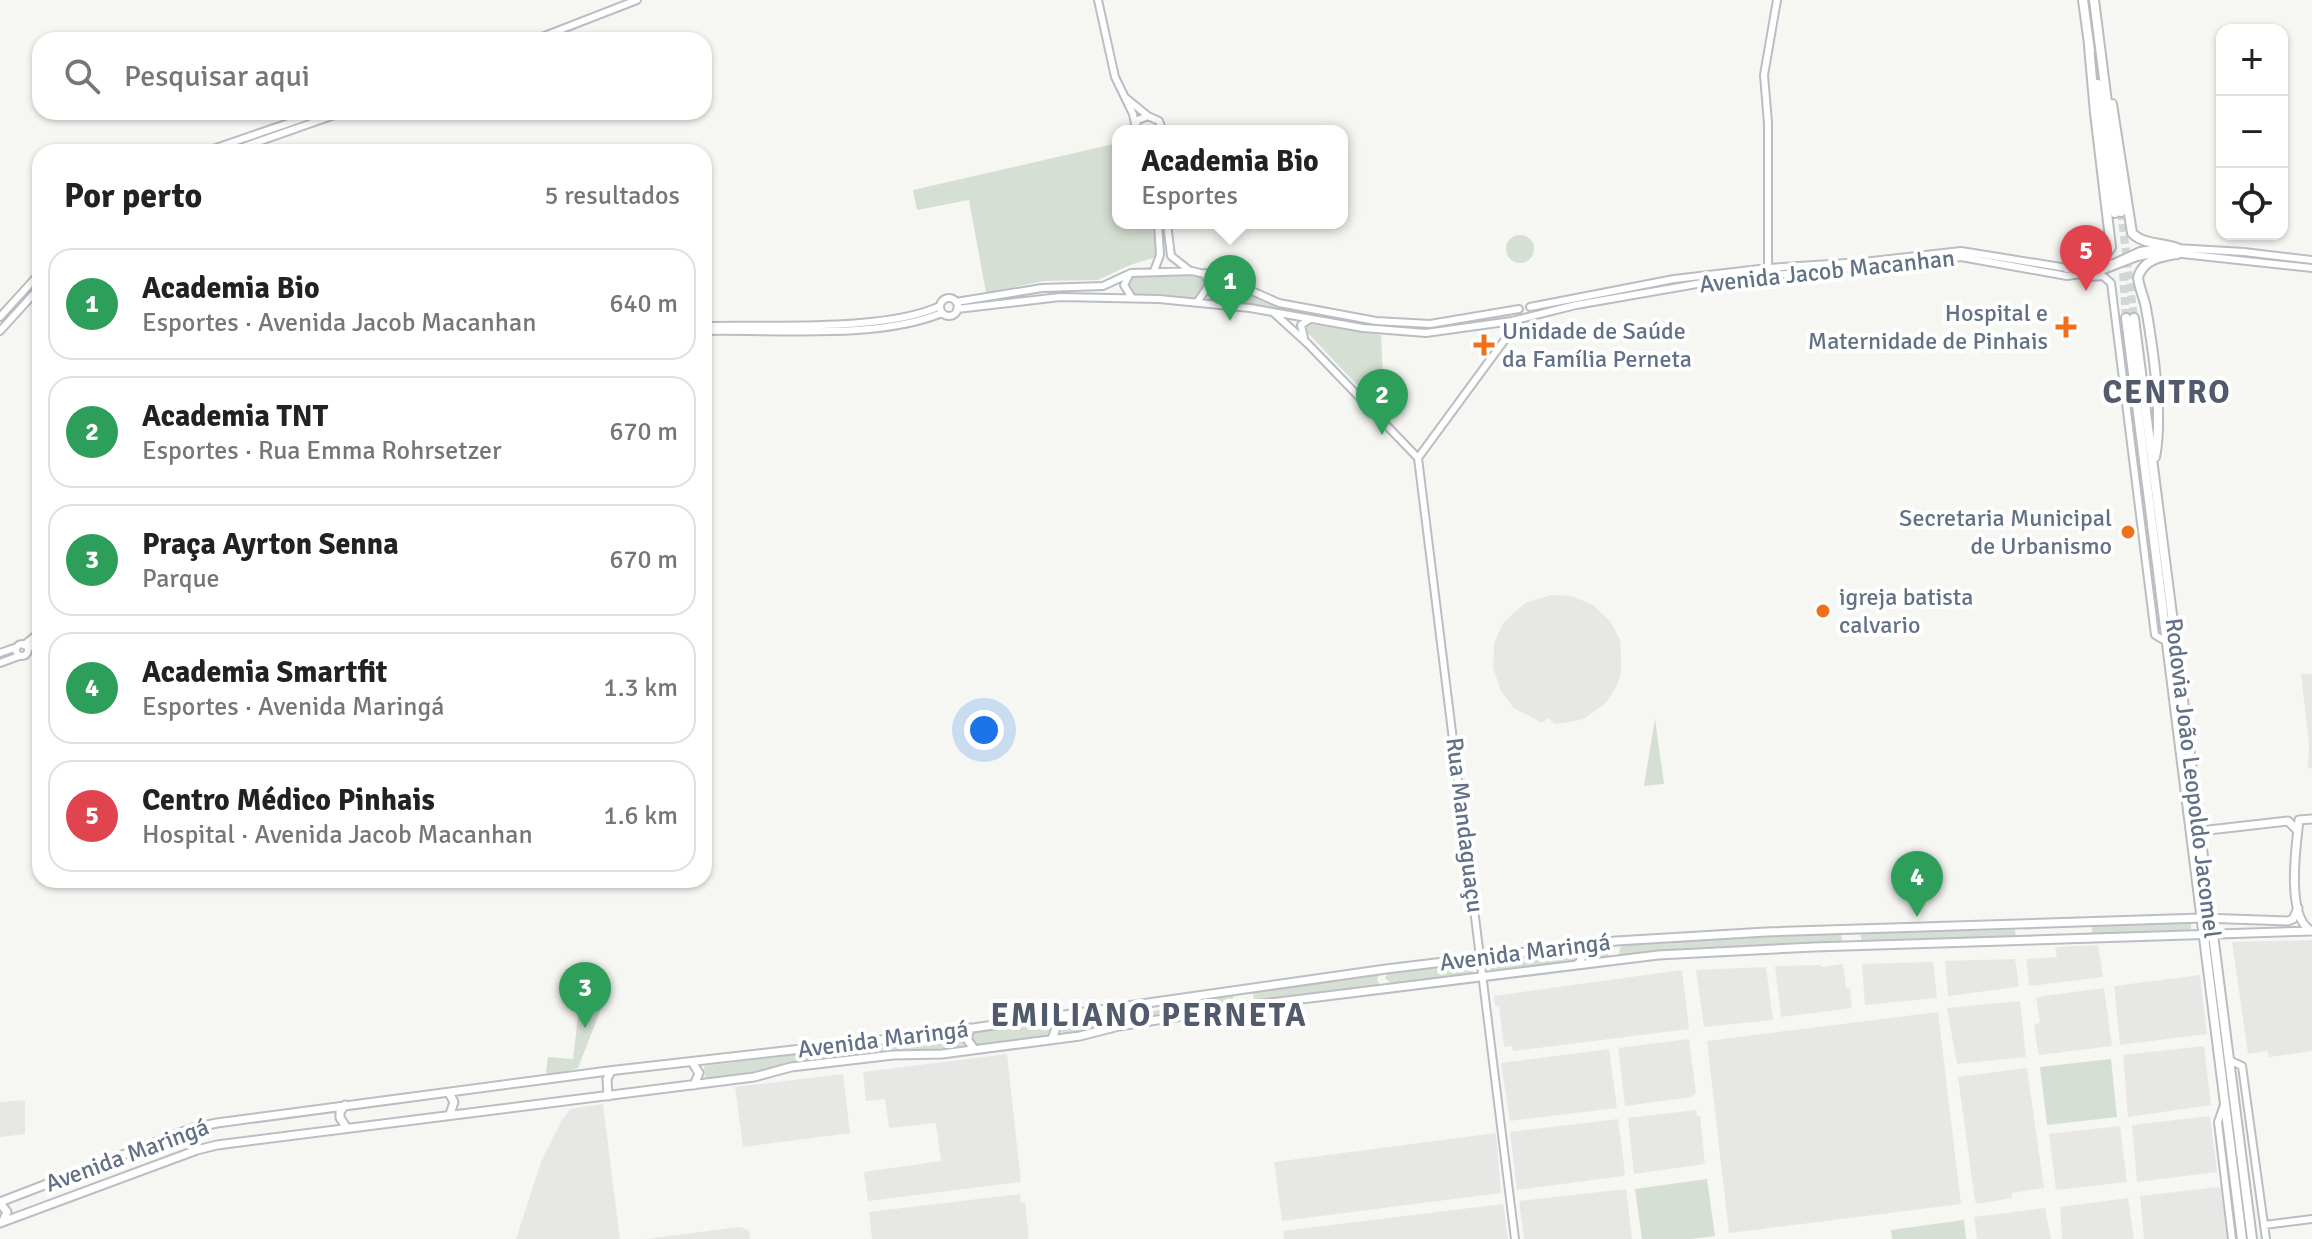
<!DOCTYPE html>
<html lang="pt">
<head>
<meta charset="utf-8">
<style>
  body { margin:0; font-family:Signika,sans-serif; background:#f6f6f6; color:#222 }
  .controls { position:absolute; right:24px; top:24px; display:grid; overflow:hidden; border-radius:16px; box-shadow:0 2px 6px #0004 }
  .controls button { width:72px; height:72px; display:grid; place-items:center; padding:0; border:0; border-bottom:2px solid #e0e0e0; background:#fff; color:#222; font:40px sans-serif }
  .you { position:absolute; left:984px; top:730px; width:28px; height:28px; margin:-20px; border:6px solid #fff; border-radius:50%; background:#1a73e8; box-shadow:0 0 0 12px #1a73e833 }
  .badge { display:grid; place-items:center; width:52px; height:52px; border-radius:50%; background:#d93025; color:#fff; font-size:26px; font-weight:700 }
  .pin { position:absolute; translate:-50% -66px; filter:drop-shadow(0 2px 4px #0008) }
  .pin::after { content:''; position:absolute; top:42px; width:28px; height:24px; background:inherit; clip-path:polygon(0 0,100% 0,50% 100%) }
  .popup { position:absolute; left:1112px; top:125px; width:236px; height:104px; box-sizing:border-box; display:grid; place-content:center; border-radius:16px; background:#fff; filter:drop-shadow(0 2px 6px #0005); font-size:26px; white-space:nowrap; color:#767676 }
  .popup b { font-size:30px; color:#222 }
  .popup::after { content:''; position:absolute; left:50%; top:100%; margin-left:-16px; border:16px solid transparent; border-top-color:#fff }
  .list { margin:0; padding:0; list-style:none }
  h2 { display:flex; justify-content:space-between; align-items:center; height:104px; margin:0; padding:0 32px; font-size:34px }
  h2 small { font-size:26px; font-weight:400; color:#767676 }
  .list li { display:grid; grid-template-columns:52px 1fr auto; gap:24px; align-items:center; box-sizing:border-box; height:112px; margin:0 16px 16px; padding:0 16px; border:2px solid #e0e0e0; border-radius:24px }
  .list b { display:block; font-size:30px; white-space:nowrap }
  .list p { margin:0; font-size:26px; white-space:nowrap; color:#767676 }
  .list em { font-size:26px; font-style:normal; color:#767676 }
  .icon { flex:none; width:44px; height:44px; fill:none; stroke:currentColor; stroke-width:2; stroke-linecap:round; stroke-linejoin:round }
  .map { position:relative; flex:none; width:2312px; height:1239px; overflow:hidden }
  .search { position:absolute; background:#fff; box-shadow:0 2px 6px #0004; left:32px; top:32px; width:680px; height:88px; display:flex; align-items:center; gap:20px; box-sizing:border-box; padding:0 28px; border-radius:24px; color:#767676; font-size:30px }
  .panel { position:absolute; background:#fff; box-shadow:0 2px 6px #0004; left:32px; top:144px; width:680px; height:744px; border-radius:24px }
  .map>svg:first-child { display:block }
  .built { fill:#e7e7e6 }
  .green { fill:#d6dfd3 }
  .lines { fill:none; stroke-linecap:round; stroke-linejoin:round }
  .highway-tunnel { stroke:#d1d6d8; stroke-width:8; stroke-dasharray:8 4; stroke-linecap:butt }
  .secondary-casing { stroke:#babec3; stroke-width:10 }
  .primary-casing { stroke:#bbbec2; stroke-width:11 }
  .highway-casing { stroke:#babdc0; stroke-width:12 }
  .secondary { stroke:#fff; stroke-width:6 }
  .primary { stroke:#fff; stroke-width:7 }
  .highway { stroke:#fff; stroke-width:8 }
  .poi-dot { fill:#f06f19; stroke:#fff; stroke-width:3 }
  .labels { text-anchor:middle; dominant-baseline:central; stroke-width:8; stroke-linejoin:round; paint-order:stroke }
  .street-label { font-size:24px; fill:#637186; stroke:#fff }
  .poi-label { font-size:24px; fill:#637186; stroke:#fff; text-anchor:end }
  .district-label { font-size:32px; font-weight:bold; letter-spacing:2px; fill:#525b6b; stroke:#fff }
</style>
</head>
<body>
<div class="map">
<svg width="2312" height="1239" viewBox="0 0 2312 1239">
  <rect width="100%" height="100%" fill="#f6f7f3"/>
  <path class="built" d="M1551,595L1572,596L1593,605L1610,621L1620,640L1621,651V673L1617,685L1606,703L1583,719L1564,723L1555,724L1548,718L1542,723L1514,708L1501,691L1493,668L1494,644L1503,623L1525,603Z
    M2301,674H2312V768L2308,769L2309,745Z
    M2312,940V1051L2269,1057L2267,1051L2248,1054L2232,942Z
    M2098,945L2103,977L2029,986L2026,959L2057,957L2055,947Z
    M2015,959L2019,985L2017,987L1948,996L1945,961Z
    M1933,962L1937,998L1865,1005L1862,964Z
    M1843,964L1846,988H1850L1852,1008L1781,1017L1775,966L1821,965L1822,967Z
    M1766,967L1773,1020L1704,1027L1696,970Z
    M1682,970L1689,1029L1513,1051L1512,1046L1504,1047L1499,1006H1495L1494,996Z
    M2200,975L2207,1034L2120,1045L2114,986Z
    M2104,988L2112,1046L2040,1055L2038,1053L2034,1024L2040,1023L2036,997Z
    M2020,1001L2026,1057L1957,1064L1947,1008Z
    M1938,1012L1961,1204L1729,1233L1707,1041Z
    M1689,1039L1696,1093L1692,1097L1625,1106L1618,1048Z
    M2204,1046L2211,1105L2128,1117L2123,1055Z
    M1609,1049L1617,1108L1510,1121L1501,1063Z
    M1007,1054L1021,1182L868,1201L864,1172L941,1161L936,1123L889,1128L885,1099L866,1101L863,1072Z
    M2027,1068L2044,1188L2012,1193V1198L1977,1204L1975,1201L1958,1077Z
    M843,1074L850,1133L743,1147L735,1087Z
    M23,1100L25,1101V1134L0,1137V1102Z
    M603,1104L620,1239H516L541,1162L562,1120L570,1109Z
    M1696,1110L1697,1116H1700L1705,1164L1634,1174L1628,1118Z
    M2210,1116L2217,1172L2137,1182L2132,1125Z
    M1618,1119L1625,1173L1623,1176L1517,1190L1510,1132Z
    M2120,1126L2127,1182L2056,1190L2049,1134Z
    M1496,1133L1501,1193L1282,1221L1274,1162Z
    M2218,1187L2221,1189L2227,1239H2144L2140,1196Z
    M1626,1189L1632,1239H1524L1519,1201Z
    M1020,1194L1021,1203L1025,1202L1029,1239H872L869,1212Z
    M2128,1198L2134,1239H2062L2060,1207Z
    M1503,1204L1508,1239H1284L1283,1231Z
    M2045,1208L2051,1239H1977L1974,1217Z
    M740,1227L749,1230L750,1239H645Z"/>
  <path class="green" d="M1118,143V223H1154L1156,254L1153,258L1130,265L1098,280L1044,281L986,293L969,200L917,210L913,190Z
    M1506 249a14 14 0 1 1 28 0a14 14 0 1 1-28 0Z
    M1135,276H1197L1202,278L1205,286L1195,298L1134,295L1127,284Z
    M1209,277L1279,307L1358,324L1423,329L1502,318L1433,331L1358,325L1245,304L1206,300L1212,288Z
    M1310,324L1381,335L1385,415L1308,333L1307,327Z
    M1655,719L1664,784L1644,786Z
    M2191,923V931L2092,934V926Z
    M2015,930L2016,938L1862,943L1860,932Z
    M1841,934L1842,943L1687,948L1619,955L1621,944Z
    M1609,945L1608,958L1491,972L1489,959Z
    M1472,962L1473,975L1391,983L1385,978L1388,973Z
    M1379,974L1377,980L1380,985L1254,1002L1253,992Z
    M1233,994L1234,1005L1062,1035L1060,1022L1185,1007Z
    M606,996L578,1068L549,1076L546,1072L548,1057L573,1059L580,999Z
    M1045,1022L1050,1029L1046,1037L977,1046L972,1038L975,1031Z
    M963,1034L965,1047C907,1055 848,1053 791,1064C762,1069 734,1076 705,1081L704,1066Z
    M2111,1059L2117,1117L2047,1125L2040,1067Z
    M1707,1179L1715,1236L1691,1239H1642L1635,1189Z
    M1964,1220L1966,1239H1892L1891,1230Z"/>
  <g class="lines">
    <path class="highway-tunnel" d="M2121,212L2134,318
      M2123,273L2126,318"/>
    <defs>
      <path id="secondary" d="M1098,0L1115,77L1133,114L1135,124
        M534,40L637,0
        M1126,98L1148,116
        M1132,131L1138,120L1148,116L1159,121L1163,131
        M204,152L321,112
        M229,152L343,112
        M1167,223L1171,256L1189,270
        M2176,248L2244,252L2312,260
        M1154,271L1160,255L1158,223
        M1768,271V123L1764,75L1777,0
        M1129,275L1124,285L1132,298
        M2087,277L2103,276L2111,283L2155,635L2167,642
        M940 307a9 9 0 1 1 18 0a9 9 0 1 1-18 0Z
        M1198,301L1209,285L1205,273
        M956,302L1042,288L1103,286L1131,273L1192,271L1225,279L1279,303L1376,321L1430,324L1519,309
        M1530,307L1674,279L1768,268L1863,262L1961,251L2067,268H2091L2114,263L2140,251L2165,247
        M957,309L1060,297L1159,299L1250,308L1363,328L1426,333L1512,321L1576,305L1714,281L1961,257L2067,276L2101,271L2137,257L2164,252L2312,268
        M1274,313L1308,344L1418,458
        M0,317L40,273
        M704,326C768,324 884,332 940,306
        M0,331L40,287
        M704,331C776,329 876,340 942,313
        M1304,338L1301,325L1310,319
        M1418,458L1515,1239
        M1418,458L1520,319
        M16 650a6 6 0 1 1 12 0a6 6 0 1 1-12 0Z
        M24,645L40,632
        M28,649L40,639
        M0,653L17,647
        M0,663L19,656
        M2229,1060L2242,1066L2266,1239
        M2224,1105L2218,1122L2232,1239
        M2264,1225L2312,1219"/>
      <path id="primary" d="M2200,831L2288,821L2297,830
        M2310,930C2286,915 2296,846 2299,820L2312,819
        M1573,946L1579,949L1582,955L1580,962L1576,965
        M1050,1018L1056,1028L1052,1039
        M970,1028L967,1039L974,1049
        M692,1062L699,1073L694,1085
        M449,1093L454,1102L450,1114
        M608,1096L607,1079L611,1071
        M345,1105L340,1112V1118L347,1128
        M0,1202L193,1128L217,1123L608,1071L924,1035L1386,969L1616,941L1766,932L2202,918L2288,921L2293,919L2298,908
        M0,1203L7,1212L3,1221
        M0,1223L197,1150L217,1145L754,1077L791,1067L893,1055L942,1054L1080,1036L1119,1026L1246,1006L1658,955L1814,947L2312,931"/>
      <path id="highway" d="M2083,0L2090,51
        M2094,0L2121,212
        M2097,84L2115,213
        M2112,104L2132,233C2142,244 2163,243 2177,248
        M2067,268L2103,259L2111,247L2095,113L2089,46
        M2126,318L2242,1239
        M2134,318L2252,1239
        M2155,457C2163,418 2153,348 2146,308C2144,297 2139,288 2138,277C2144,259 2160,257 2177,254"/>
    </defs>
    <use href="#secondary" class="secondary-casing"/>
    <use href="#primary" class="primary-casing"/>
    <use href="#highway" class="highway-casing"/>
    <use href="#secondary" class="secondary"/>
    <use href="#primary" class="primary"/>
    <use href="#highway" class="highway"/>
  </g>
  <g class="poi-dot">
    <path d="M2062 315h8v8h8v8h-8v8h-8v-8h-8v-8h8z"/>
    <path d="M1480 333h8v8h8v8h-8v8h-8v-8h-8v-8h8z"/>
    <circle cx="2128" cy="532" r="8"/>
    <circle cx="1823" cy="611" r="8"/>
  </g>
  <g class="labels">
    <g class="street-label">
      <text transform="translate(1827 271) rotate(-6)">Avenida Jacob Macanhan</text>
      <text transform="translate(2193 778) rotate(83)">Rodovia João Leopoldo Jacomel</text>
      <text transform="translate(1465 825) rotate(83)">Rua Mandaguaçu</text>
      <text transform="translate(1525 952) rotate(-7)">Avenida Maringá</text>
      <text transform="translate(883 1039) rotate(-7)">Avenida Maringá</text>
      <text transform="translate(127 1155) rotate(-20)">Avenida Maringá</text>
    </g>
    <g class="poi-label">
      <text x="2048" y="313">Hospital e<tspan x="2048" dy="28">Maternidade de Pinhais</tspan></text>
      <text x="1502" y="331" text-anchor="start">Unidade de Saúde<tspan x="1502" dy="28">da Família Perneta</tspan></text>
      <text x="2112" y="518">Secretaria Municipal<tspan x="2112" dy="28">de Urbanismo</tspan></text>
      <text x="1839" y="597" text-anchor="start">igreja batista<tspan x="1839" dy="28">calvario</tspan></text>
    </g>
    <g class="district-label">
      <text x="2167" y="392">CENTRO</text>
      <text x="1149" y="1015">EMILIANO PERNETA</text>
    </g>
  </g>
</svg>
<div class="controls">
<button>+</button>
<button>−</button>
<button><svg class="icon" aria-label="locate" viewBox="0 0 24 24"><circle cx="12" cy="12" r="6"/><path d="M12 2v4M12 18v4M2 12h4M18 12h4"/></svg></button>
</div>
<div class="you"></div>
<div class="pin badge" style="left:1230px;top:321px;background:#2e9e5b">1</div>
<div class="popup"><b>Academia Bio</b>Esportes</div>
<div class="pin badge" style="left:1382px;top:435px;background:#2e9e5b">2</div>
<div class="pin badge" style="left:585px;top:1028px;background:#2e9e5b">3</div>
<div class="pin badge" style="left:1917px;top:917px;background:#2e9e5b">4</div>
<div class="pin badge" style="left:2086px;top:291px;background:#e0444e">5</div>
<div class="search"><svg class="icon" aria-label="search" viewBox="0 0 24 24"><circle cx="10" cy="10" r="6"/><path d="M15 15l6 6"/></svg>Pesquisar aqui</div>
<section class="panel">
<h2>Por perto<small>5 resultados</small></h2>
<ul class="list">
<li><span class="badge" style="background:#2e9e5b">1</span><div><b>Academia Bio</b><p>Esportes · Avenida Jacob Macanhan</p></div><em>640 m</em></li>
<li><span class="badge" style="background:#2e9e5b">2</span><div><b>Academia TNT</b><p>Esportes · Rua Emma Rohrsetzer</p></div><em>670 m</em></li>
<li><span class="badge" style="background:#2e9e5b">3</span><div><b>Praça Ayrton Senna</b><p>Parque</p></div><em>670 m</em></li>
<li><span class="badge" style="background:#2e9e5b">4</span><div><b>Academia Smartfit</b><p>Esportes · Avenida Maringá</p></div><em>1.3 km</em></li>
<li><span class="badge" style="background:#e0444e">5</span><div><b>Centro Médico Pinhais</b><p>Hospital · Avenida Jacob Macanhan</p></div><em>1.6 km</em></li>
</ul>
</section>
</div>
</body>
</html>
